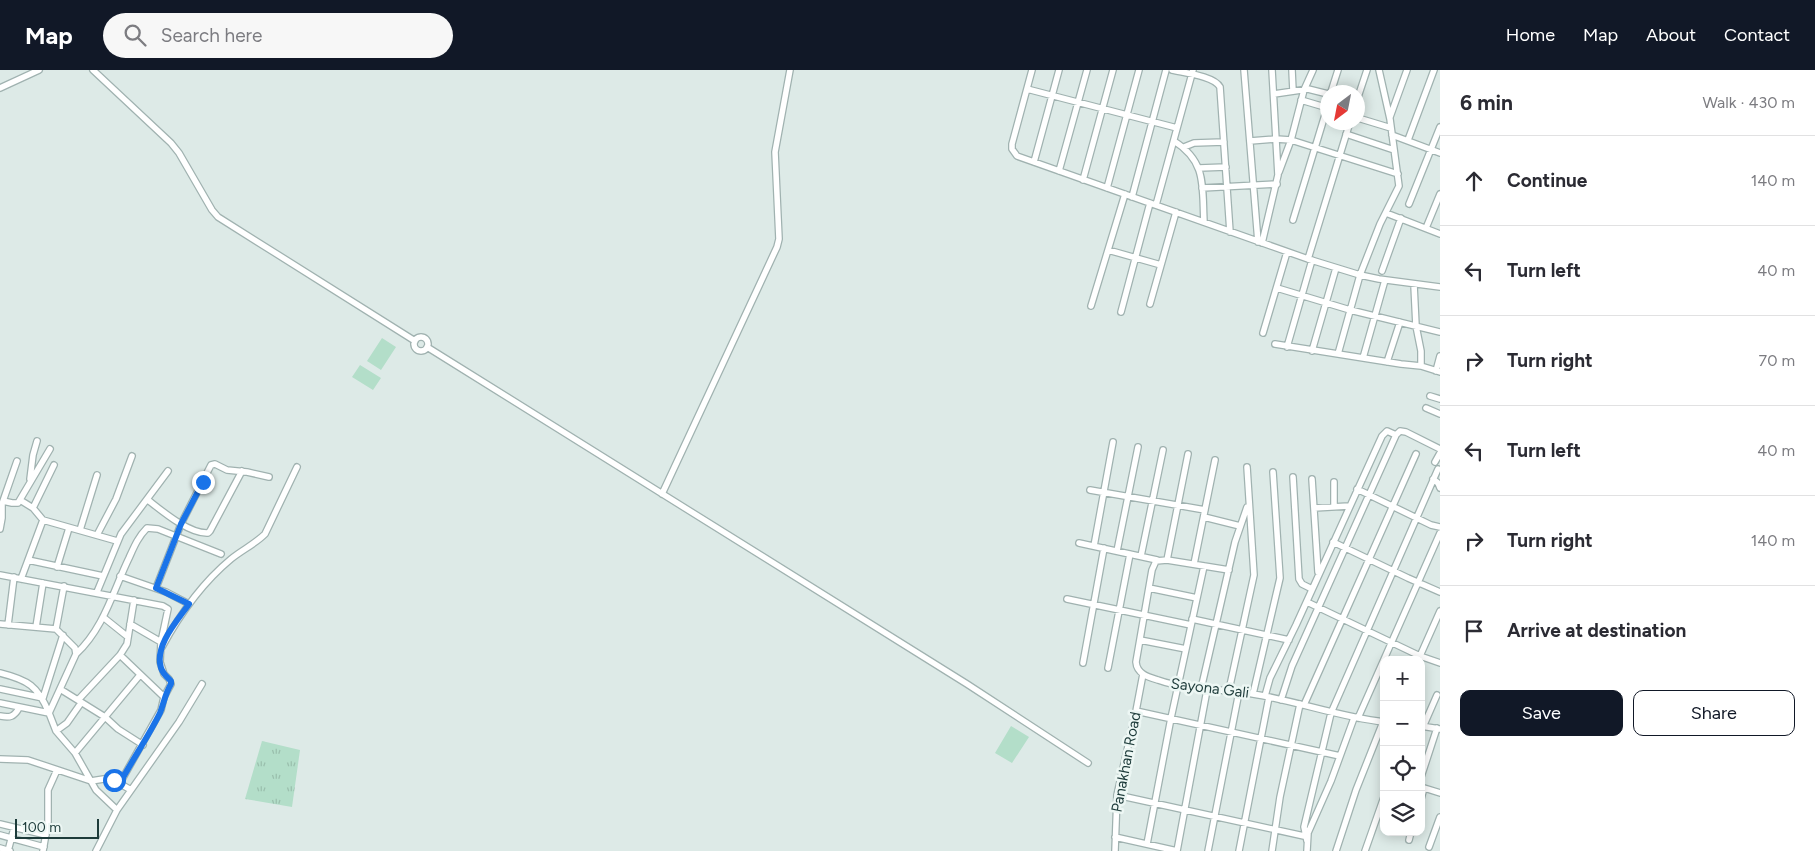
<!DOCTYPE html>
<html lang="en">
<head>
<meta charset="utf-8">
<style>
  body { margin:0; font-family:Figtree,sans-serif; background:#f7f7f7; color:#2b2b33 }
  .controls { position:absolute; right:15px; bottom:15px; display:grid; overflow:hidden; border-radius:10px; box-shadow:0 2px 12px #0003 }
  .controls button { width:45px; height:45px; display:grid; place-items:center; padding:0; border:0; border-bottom:1px solid #e1e1e2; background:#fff; color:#2b2b33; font:25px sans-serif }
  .compass { position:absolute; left:1320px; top:15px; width:45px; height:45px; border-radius:50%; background:#fff; box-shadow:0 2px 12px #0003; rotate:212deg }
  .scale { position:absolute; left:15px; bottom:12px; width:84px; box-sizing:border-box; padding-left:5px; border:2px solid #1d3b3a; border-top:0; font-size:14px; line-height:18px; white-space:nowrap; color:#1d3b3a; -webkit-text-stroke:4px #edf7f4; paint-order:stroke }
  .stop { position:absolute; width:15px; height:15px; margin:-11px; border:4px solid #1a73e8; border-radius:50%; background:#fff }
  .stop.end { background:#1a73e8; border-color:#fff; box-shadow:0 1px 5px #0008 }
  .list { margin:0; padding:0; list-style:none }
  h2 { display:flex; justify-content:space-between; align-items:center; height:65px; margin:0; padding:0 20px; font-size:21px }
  h2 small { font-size:16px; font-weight:400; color:#7c7c81 }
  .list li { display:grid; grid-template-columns:32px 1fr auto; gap:15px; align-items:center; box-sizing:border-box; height:90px; padding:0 20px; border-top:1px solid #e1e1e2 }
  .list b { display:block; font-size:19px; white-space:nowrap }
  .list em { font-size:16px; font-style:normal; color:#7c7c81 }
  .actions { display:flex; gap:10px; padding:15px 20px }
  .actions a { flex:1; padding:11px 0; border:1px solid #111827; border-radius:10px; text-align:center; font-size:18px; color:#111827 }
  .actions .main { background:#111827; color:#fff }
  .icon { flex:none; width:28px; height:28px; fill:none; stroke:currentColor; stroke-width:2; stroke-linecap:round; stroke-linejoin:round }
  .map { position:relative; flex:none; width:1440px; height:781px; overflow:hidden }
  header { display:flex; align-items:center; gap:30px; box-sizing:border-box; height:70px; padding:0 25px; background:#111827; color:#fff }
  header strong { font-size:24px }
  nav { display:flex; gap:28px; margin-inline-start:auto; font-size:18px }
  .search { width:350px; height:45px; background:#f7f7f7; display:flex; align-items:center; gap:12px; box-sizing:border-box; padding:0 18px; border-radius:28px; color:#7c7c81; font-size:19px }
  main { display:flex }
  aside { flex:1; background:#fff }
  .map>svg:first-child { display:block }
  .park { fill:url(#park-tufts) }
  .pitch { fill:#b3dec9 }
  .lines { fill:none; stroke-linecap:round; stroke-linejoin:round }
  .minor-casing { stroke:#a0b2b0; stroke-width:8 }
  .minor { stroke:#fff; stroke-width:5.5 }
  .route { stroke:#1a73e8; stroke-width:6 }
  .labels { text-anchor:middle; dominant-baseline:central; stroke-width:5; stroke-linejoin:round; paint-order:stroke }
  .street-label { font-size:15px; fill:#1d3b3a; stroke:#edf7f4 }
</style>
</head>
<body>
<header>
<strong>Map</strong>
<div class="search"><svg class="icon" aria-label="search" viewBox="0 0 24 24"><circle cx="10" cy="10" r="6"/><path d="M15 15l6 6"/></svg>Search here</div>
<nav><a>Home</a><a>Map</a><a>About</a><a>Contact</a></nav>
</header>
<main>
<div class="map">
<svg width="1440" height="781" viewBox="0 0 1440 781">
  <defs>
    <pattern id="park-tufts" width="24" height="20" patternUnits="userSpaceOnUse" patternTransform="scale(1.25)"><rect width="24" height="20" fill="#b3dec9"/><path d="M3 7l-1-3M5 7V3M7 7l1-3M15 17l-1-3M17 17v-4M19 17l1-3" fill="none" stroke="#9abfad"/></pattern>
  </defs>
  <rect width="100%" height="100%" fill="#ddeae7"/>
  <path class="park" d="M262,671L300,680L292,737L245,729Z"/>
  <path class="pitch" d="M382,268L396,277L381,300L367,291Z
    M360,295L381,308L373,320L352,307Z
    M1011,656L1029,667L1012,693L995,683Z"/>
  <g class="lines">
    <defs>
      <path id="minor" d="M93,0L171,73L179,83L212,140L218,147L415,271
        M1032,0L1012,74V79L1017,86L1308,189L1360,205L1379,209L1440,217
        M1172,0C1185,3 1214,6 1220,17L1230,162
        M1244,0L1258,172
        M1292,0L1293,21
        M0,18L39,0
        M1027,19L1177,58
        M1331,22L1338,0
        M1274,24L1308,19L1328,24
        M1358,27L1367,0
        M1301,30L1328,38
        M1390,47L1407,0
        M1358,48L1391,58
        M1346,64L1394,80
        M1392,65L1440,83
        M1408,70L1434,0
        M1174,71C1207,92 1202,116 1204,152
        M1250,71L1276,69L1291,70L1398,104
        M1184,77L1194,73L1224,72
        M1034,92L1059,0
        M1199,98L1226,97
        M1059,101L1087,0
        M1279,102L1291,70L1304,20L1313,0
        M1083,110L1113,0
        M1107,118L1139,0
        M1202,118L1277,114
        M1132,127L1166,0
        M1409,134L1440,57
        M1156,135L1193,0
        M1386,143L1440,164
        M1293,150L1328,35
        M1426,158L1440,124
        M1262,173L1278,105L1272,0
        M1108,180L1161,195
        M1308,189L1350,52
        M1382,201L1401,148
        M1414,215L1416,256L1421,281V296
        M1277,218L1350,240L1440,262
        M1150,234L1176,142
        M1091,236L1125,124
        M1121,242L1150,133
        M1263,263L1287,182
        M414 274a7 7 0 1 1 14 0a7 7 0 1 1-14 0Z
        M1275,274L1401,294L1421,296L1440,302
        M427,277L967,614L1088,693
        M1287,277L1312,190
        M1312,281L1336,198
        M1338,284L1360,205L1380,154L1399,116L1390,49L1379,0
        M1363,288L1385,210
        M1387,292L1400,252
        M1436,301L1440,286
        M1430,326L1440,329
        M1426,338L1440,344
        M1435,392L1440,383
        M1293,407L1299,509L1302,514L1312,519
        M30,409L33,385L37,371
        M1312,409L1318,502
        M1433,409L1438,413L1440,418
        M1334,412V437
        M1357,419L1431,455L1440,457
        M1090,420L1205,440
        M662,424L777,177L779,169L775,82L790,0
        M20,430L33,438L43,450L117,471
        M148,430C162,441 189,464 208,463L210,461L242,401
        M3,431L12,433H18L50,379
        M33,438L54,395
        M1314,438L1349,436
        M1204,447L1240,456
        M0,459L2,448V434L17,391
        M80,460L97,405
        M97,465L116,429L132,386
        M1333,472L1408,508L1440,522
        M1079,473L1157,490
        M1094,476L1113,372
        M1117,481L1138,377
        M1141,486L1163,380
        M28,490L103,506
        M1167,490L1188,384
        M1194,494L1215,390
        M57,497L69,458
        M1229,500L1167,490L1156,491L1152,500L1136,592C1137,604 1148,607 1158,610C1189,621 1221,618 1253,624C1297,631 1339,647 1384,652
        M0,505L163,536L168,539L161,572L160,592L164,604L169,609L171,614L164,627L161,640L120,713
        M120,506L166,522L189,534
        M21,509L43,450
        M156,518L181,454L211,395L215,394L227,400L247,402L269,407
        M1149,518L1197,528
        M97,522L121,464L168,401
        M1067,529L1191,555
        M1307,532L1420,586L1418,590
        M1440,541L1420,586L1440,593
        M103,547L128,567
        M1192,549L1289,570
        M0,554L56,559L75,578L76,584L49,643L56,661L75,683L96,720L117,740
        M130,554L161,572
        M8,555L14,507
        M36,557L43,513
        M56,559L64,516
        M1140,570L1186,579
        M162,577C180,544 202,513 231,489C242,480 255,474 265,464L297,397
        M76,584C104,558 113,521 129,488C134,477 138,467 147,458L158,459L221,484
        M120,585L164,627
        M1083,593L1104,478
        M1108,598L1130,484
        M0,603C28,610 38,616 49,643
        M0,619L43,628L63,565
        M60,619L105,647L118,659L143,675
        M1201,619L1235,472L1247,437
        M1229,620L1254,505L1247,397
        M1253,624L1280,508L1273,402
        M1265,626L1270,608L1296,555L1382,366L1387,361L1396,365
        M78,630L120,585L127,574L134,530
        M1281,630L1292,596L1396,365L1400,361L1406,362L1440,379
        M0,633L49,643
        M1304,635L1416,384
        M1136,641L1340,686
        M0,646C10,648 14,647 19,638
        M1358,648L1440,463
        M1421,656L1440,659
        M1423,657L1437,625
        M56,661L67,653L81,633
        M75,683L140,605
        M0,689L28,690L91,711L110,708L131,720
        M1421,707L1437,658
        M1421,717L1440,723
        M1117,725L1304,766
        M1421,729L1424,718
        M0,754L46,765
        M0,765L44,777
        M1115,767L1177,781
        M1409,770L1411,762
        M1307,771L1304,757L1331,643L1438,399
        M1147,774L1171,648L1204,496
        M1429,777L1440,747
        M0,778L10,781
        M8,781L14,758
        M43,781L48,752V720L57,700
        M96,781L117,740L179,652L202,614
        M1115,781L1117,725L1136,641L1143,604
        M1177,781L1207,620
        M1208,781L1239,622
        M1239,781L1269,627
        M1272,781L1280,727L1300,634
        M1307,781L1308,763L1331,711L1354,648
        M1336,781L1356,720L1383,652
        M1365,781L1384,727"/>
    </defs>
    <use href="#minor" class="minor-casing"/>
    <use href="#minor" class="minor"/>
  </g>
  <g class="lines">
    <path class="route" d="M114,710L120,713C133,689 148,667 160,643C164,633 165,624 171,614V611C167,607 163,604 161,598C154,576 177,551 189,534L156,518L181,454L203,412"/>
  </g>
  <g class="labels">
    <g class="street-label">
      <text transform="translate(1210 618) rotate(7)">Sayona Gali</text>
      <text transform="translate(1126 692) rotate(-79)">Panakhan Road</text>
    </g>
  </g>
</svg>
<div class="controls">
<button>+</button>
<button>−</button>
<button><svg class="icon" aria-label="locate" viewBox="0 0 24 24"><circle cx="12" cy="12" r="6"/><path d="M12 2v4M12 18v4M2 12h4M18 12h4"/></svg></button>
<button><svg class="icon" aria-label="layers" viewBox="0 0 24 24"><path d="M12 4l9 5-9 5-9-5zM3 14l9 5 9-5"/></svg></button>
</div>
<svg class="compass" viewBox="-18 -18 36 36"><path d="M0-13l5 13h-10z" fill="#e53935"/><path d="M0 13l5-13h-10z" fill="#7c7c81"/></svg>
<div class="scale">100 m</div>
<div class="stop" style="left:114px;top:710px"></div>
<div class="stop end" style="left:203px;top:412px"></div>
</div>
<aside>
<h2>6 min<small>Walk · 430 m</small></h2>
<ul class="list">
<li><svg class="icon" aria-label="ahead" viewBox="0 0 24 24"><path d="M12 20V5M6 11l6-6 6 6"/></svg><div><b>Continue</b></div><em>140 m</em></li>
<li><svg class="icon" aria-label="left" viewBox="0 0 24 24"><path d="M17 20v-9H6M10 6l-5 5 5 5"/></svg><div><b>Turn left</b></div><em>40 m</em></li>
<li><svg class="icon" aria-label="right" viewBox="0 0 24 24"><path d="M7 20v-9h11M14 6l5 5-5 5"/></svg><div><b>Turn right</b></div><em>70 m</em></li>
<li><svg class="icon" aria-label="left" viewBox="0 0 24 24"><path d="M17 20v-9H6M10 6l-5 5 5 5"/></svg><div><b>Turn left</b></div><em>40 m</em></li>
<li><svg class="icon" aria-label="right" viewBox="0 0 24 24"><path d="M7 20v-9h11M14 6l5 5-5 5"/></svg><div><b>Turn right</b></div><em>140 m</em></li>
<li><svg class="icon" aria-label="arrive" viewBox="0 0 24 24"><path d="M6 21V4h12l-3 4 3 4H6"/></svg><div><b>Arrive at destination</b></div></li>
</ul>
<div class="actions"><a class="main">Save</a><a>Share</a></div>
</aside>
</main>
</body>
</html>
